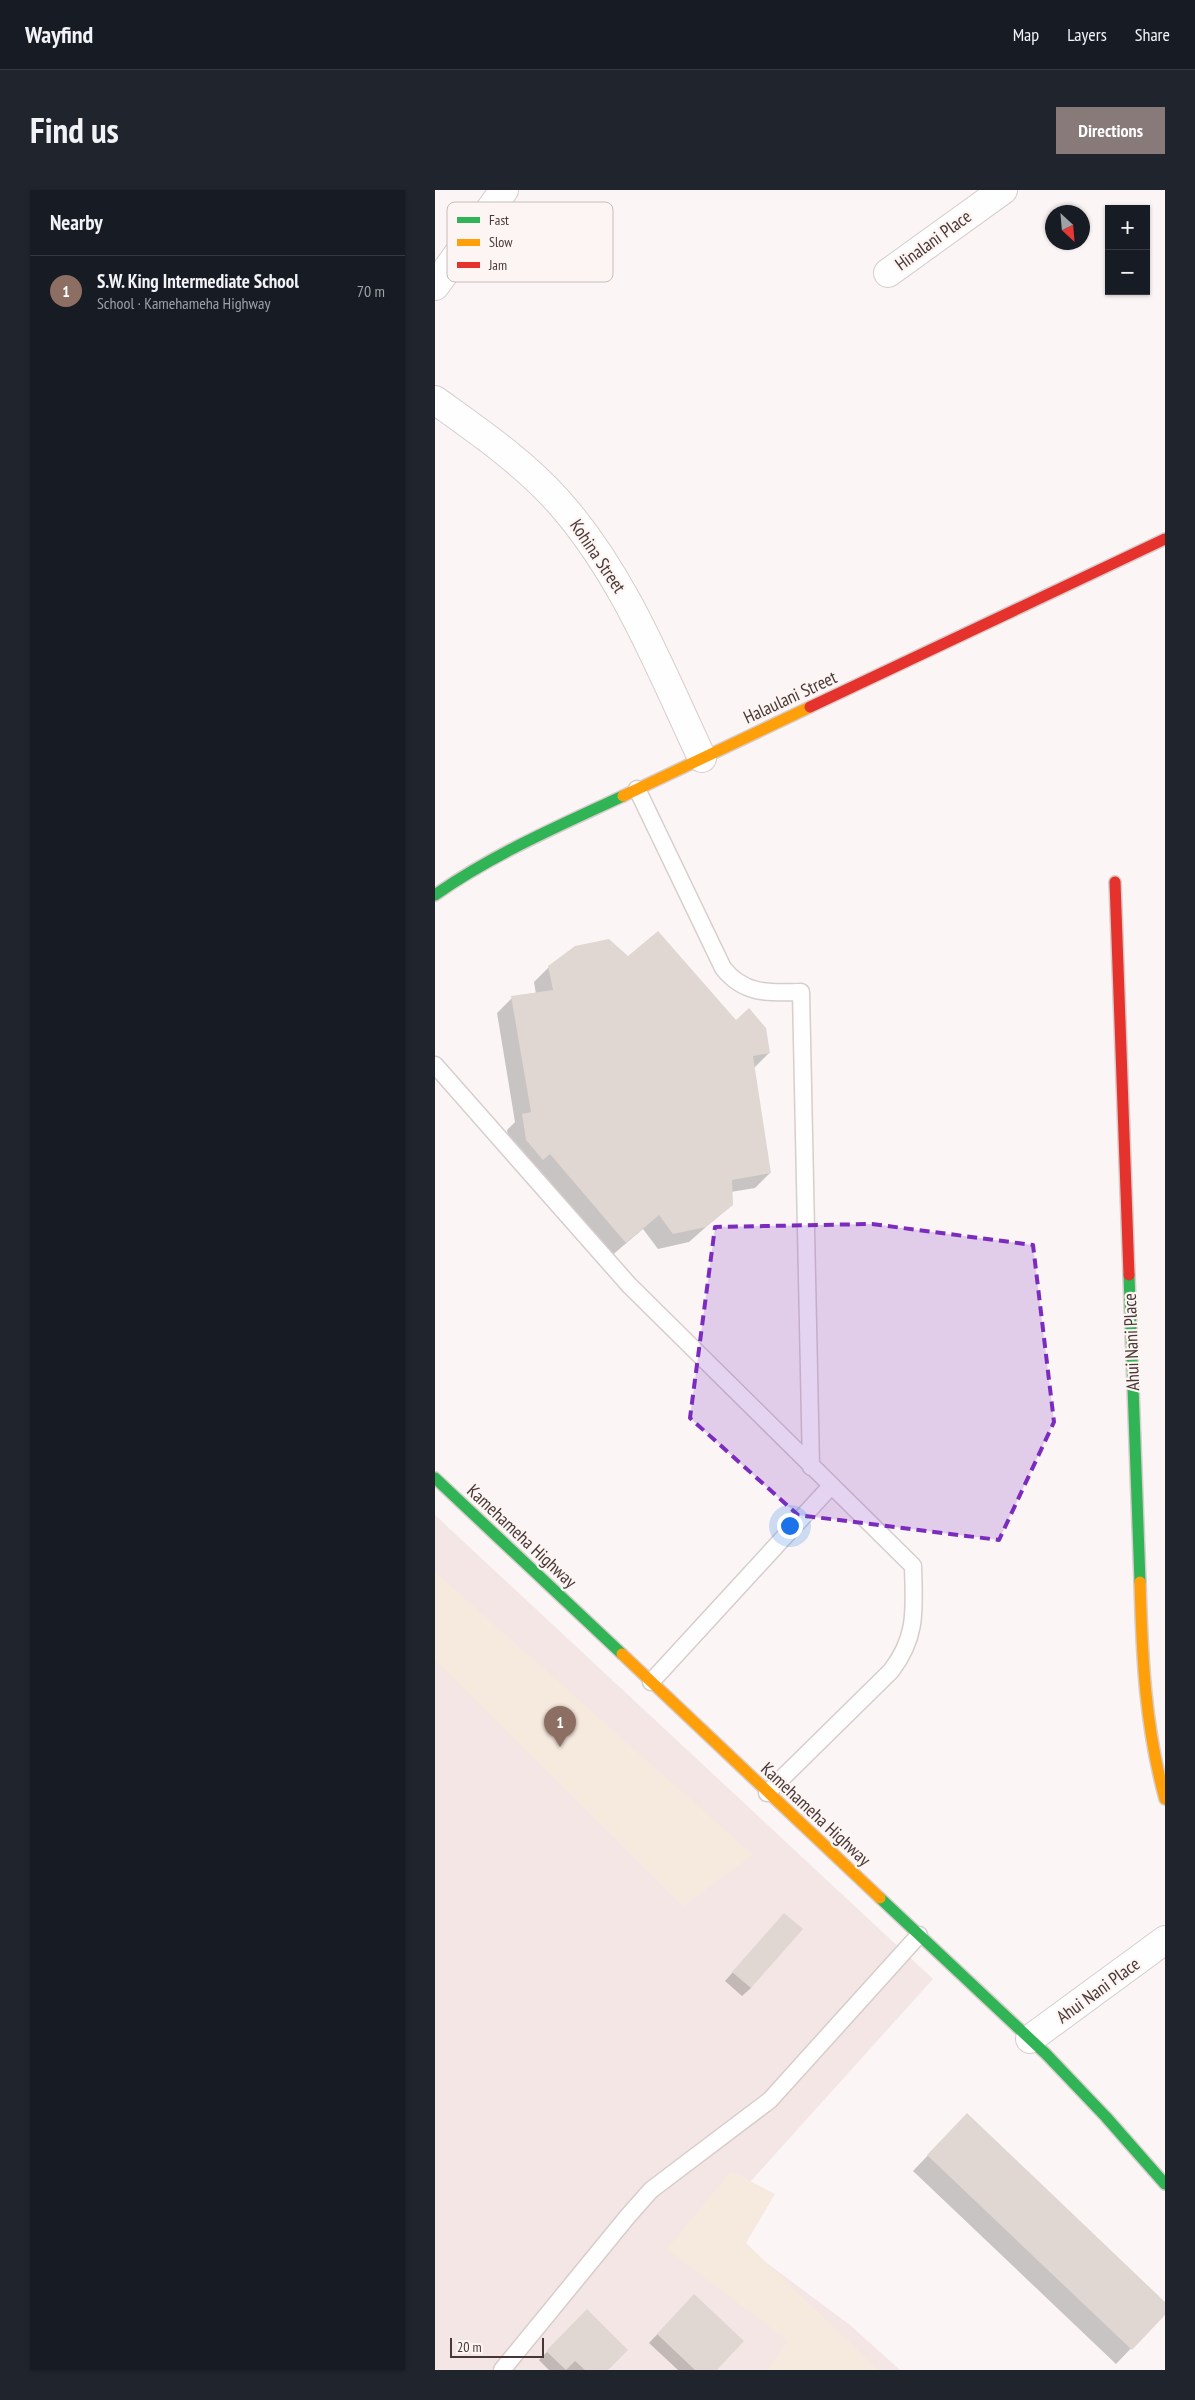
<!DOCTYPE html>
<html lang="en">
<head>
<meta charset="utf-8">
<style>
  body { margin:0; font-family:"PT Sans Narrow",sans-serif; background:#20242c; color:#f1f3f6 }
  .controls { position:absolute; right:15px; top:15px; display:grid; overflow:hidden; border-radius:0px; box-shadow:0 1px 4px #0004 }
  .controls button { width:45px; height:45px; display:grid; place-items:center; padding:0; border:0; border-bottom:1px solid #363941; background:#171b24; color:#f1f3f6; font:25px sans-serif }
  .compass { position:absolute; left:610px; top:15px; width:45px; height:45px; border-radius:50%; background:#171b24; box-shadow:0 1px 4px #0004; rotate:154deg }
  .scale { position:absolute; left:15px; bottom:12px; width:94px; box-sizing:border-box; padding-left:5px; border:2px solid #483835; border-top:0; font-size:14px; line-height:18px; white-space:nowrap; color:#483835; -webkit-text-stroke:4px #fdf5f3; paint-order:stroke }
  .you { position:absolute; left:354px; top:1335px; width:18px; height:18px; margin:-12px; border:4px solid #fff; border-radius:50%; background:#1a73e8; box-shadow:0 0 0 8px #1a73e833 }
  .badge { display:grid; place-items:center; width:32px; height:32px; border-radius:50%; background:#877a78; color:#fff; font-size:16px; font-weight:700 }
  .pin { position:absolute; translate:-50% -41px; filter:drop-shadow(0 1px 2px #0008) }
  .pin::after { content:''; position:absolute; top:26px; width:18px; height:15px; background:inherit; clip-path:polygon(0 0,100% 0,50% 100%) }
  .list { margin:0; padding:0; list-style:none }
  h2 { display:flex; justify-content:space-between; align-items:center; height:65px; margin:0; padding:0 20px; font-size:21px }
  h2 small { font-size:16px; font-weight:400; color:#9ea1a6 }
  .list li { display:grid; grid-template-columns:32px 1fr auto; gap:15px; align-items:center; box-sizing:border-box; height:70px; padding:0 20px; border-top:1px solid #363941 }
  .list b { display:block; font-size:19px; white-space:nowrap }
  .list p { margin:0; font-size:16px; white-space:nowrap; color:#9ea1a6 }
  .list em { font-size:16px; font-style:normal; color:#9ea1a6 }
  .map { position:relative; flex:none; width:730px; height:2180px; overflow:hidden; border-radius:0px }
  header { display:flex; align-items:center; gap:30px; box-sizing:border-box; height:70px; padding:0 25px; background:#171b24; border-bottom:1px solid #363941 }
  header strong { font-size:24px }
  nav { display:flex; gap:28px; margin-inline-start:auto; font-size:18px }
  .intro { display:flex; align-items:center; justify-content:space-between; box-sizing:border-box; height:120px; padding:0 30px }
  h1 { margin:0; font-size:35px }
  .button { padding:12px 22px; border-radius:0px; background:#877a78; color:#fff; font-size:18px; font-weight:700 }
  main { display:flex; gap:30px; padding:0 30px }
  aside { flex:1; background:#171b24; border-radius:0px; box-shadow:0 1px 4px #0004 }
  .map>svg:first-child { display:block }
  .built { fill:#f3e6e4 }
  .green { fill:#f6eade }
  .shadow { fill:#0003 }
  .building { fill:#e0d7d2 }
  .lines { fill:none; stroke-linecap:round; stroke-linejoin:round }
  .lane-casing { stroke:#d7cdcc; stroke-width:19 }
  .street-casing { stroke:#d7cdcc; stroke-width:30 }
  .fast-casing { stroke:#d7cdcc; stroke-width:14 }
  .slow-casing { stroke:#d7cdcc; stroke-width:14 }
  .jam-casing { stroke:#d7cdcc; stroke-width:14 }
  .lane { stroke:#fefefe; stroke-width:16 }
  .street { stroke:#fefefe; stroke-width:28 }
  .fast { stroke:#30b455; stroke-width:11 }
  .slow { stroke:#ff9f0a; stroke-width:11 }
  .jam { stroke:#e5322d; stroke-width:11 }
  .marked { fill:#7b2cbf; fill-opacity:0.2; stroke:#7b2cbf; stroke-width:4; stroke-dasharray:10 6; stroke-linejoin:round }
  .labels { text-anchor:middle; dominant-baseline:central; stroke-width:4.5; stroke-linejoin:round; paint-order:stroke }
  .street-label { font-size:18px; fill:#483835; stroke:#fdf5f3 }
  .key { fill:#fdf5f3; stroke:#c7bcba; stroke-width:1 }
  .key-label { font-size:14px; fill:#483835 }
</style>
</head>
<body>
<header>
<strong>Wayfind</strong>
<nav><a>Map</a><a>Layers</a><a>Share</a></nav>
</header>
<div class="intro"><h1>Find us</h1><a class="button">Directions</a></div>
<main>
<aside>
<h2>Nearby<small></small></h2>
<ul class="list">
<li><span class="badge" style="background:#8d6e63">1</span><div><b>S.W. King Intermediate School</b><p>School · Kamehameha Highway</p></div><em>70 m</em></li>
</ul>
</aside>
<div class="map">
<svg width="730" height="2180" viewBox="0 0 730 2180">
  <rect width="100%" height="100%" fill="#fbf6f5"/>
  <path class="built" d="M0,1325L498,1789L278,2033L415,2135L465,2180H0Z"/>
  <path class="green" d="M0,1382L318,1665L248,1716L0,1470Z
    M296,1981L340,2004L311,2053L443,2180H332L353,2151L232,2059Z"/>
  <path class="shadow" d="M192,768L301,831L334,863L319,878L335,983L320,998L296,1002L297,1014L254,1052L223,1059L208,1039L175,1067L76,965L72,940L80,932L62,823L77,808L101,804L99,792L114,777Z
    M349,1724L316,1798L307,1806L290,1791Z
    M517,1940L730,2114V2123L681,2174L478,1981Z
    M251,2114L280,2180H243L214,2153Z
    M152,2121L172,2180H114L104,2170Z"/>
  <path class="building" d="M223,741L301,830L314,818L331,838L335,863L318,866L336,983L297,990L298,1015L271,1037L238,1044L224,1025L191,1053L115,964L108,970L91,950L87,924L96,922L76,806L118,800L113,776L140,756L174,749L193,766Z
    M349,1723L368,1739L316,1798L297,1782Z
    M532,1923L730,2112V2125L697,2160L492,1965Z
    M259,2104L309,2151L282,2180H260L222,2144Z
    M152,2119L193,2160L173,2180H150L140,2171L131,2180L111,2161Z"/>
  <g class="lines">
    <defs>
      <path id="lane" d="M202,599L288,778C309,805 335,803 366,802L376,1277
        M0,875L194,1095L478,1376C479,1418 483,1446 456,1481L332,1603
        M216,1492L396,1296
        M67,2180L193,2026L216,2000L335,1910L484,1745"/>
      <path id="street" d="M453,83L568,0
        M0,96L69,0
        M0,210C43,241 87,271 123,311C189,385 225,479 267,568
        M595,1849L730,1750"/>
      <path id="fast" d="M0,705C58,664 124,636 188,606
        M694,1085L705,1392
        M0,1288L187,1464
        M445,1708L611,1864L671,1927L730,1994"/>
      <path id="slow" d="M188,606L375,517
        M705,1392C707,1467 710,1536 730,1609
        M187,1464L445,1708"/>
      <path id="jam" d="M375,517L730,349
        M680,692L694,1085"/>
    </defs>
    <use href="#lane" class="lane-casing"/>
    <use href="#street" class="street-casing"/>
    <use href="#fast" class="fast-casing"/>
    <use href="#slow" class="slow-casing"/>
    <use href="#jam" class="jam-casing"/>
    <use href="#lane" class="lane"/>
    <use href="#street" class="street"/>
    <use href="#fast" class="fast"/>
    <use href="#slow" class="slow"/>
    <use href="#jam" class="jam"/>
  </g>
  <path class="marked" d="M437,1034L598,1055L619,1232L564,1350L363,1325L255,1228L280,1037Z"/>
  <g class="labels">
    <g class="street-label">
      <text transform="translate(498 50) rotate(-36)">Hinalani Place</text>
      <text transform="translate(163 366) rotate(56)">Kohina Street</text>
      <text transform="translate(355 507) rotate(-25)">Halaulani Street</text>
      <text transform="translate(696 1152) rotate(-92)">Ahui Nani Place</text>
      <text transform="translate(87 1346) rotate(43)">Kamehameha Highway</text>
      <text transform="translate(381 1624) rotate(43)">Kamehameha Highway</text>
      <text transform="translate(663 1800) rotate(-36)">Ahui Nani Place</text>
    </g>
  </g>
  <rect x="12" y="12" width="166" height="80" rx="8" class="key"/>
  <rect x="22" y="27" width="23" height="6" fill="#30b455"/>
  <rect x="22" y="49" width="23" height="7" fill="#ff9f0a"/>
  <rect x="22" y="72" width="23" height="6" fill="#e5322d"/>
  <g class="key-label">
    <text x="54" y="35">Fast</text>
    <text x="54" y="57">Slow</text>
    <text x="54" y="80">Jam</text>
  </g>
</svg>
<div class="controls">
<button>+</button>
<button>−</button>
</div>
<svg class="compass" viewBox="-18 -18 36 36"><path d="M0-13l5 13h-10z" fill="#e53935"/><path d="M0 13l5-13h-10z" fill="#9ea1a6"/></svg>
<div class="scale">20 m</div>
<div class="you"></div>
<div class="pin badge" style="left:125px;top:1557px;background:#8d6e63">1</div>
</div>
</main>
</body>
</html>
